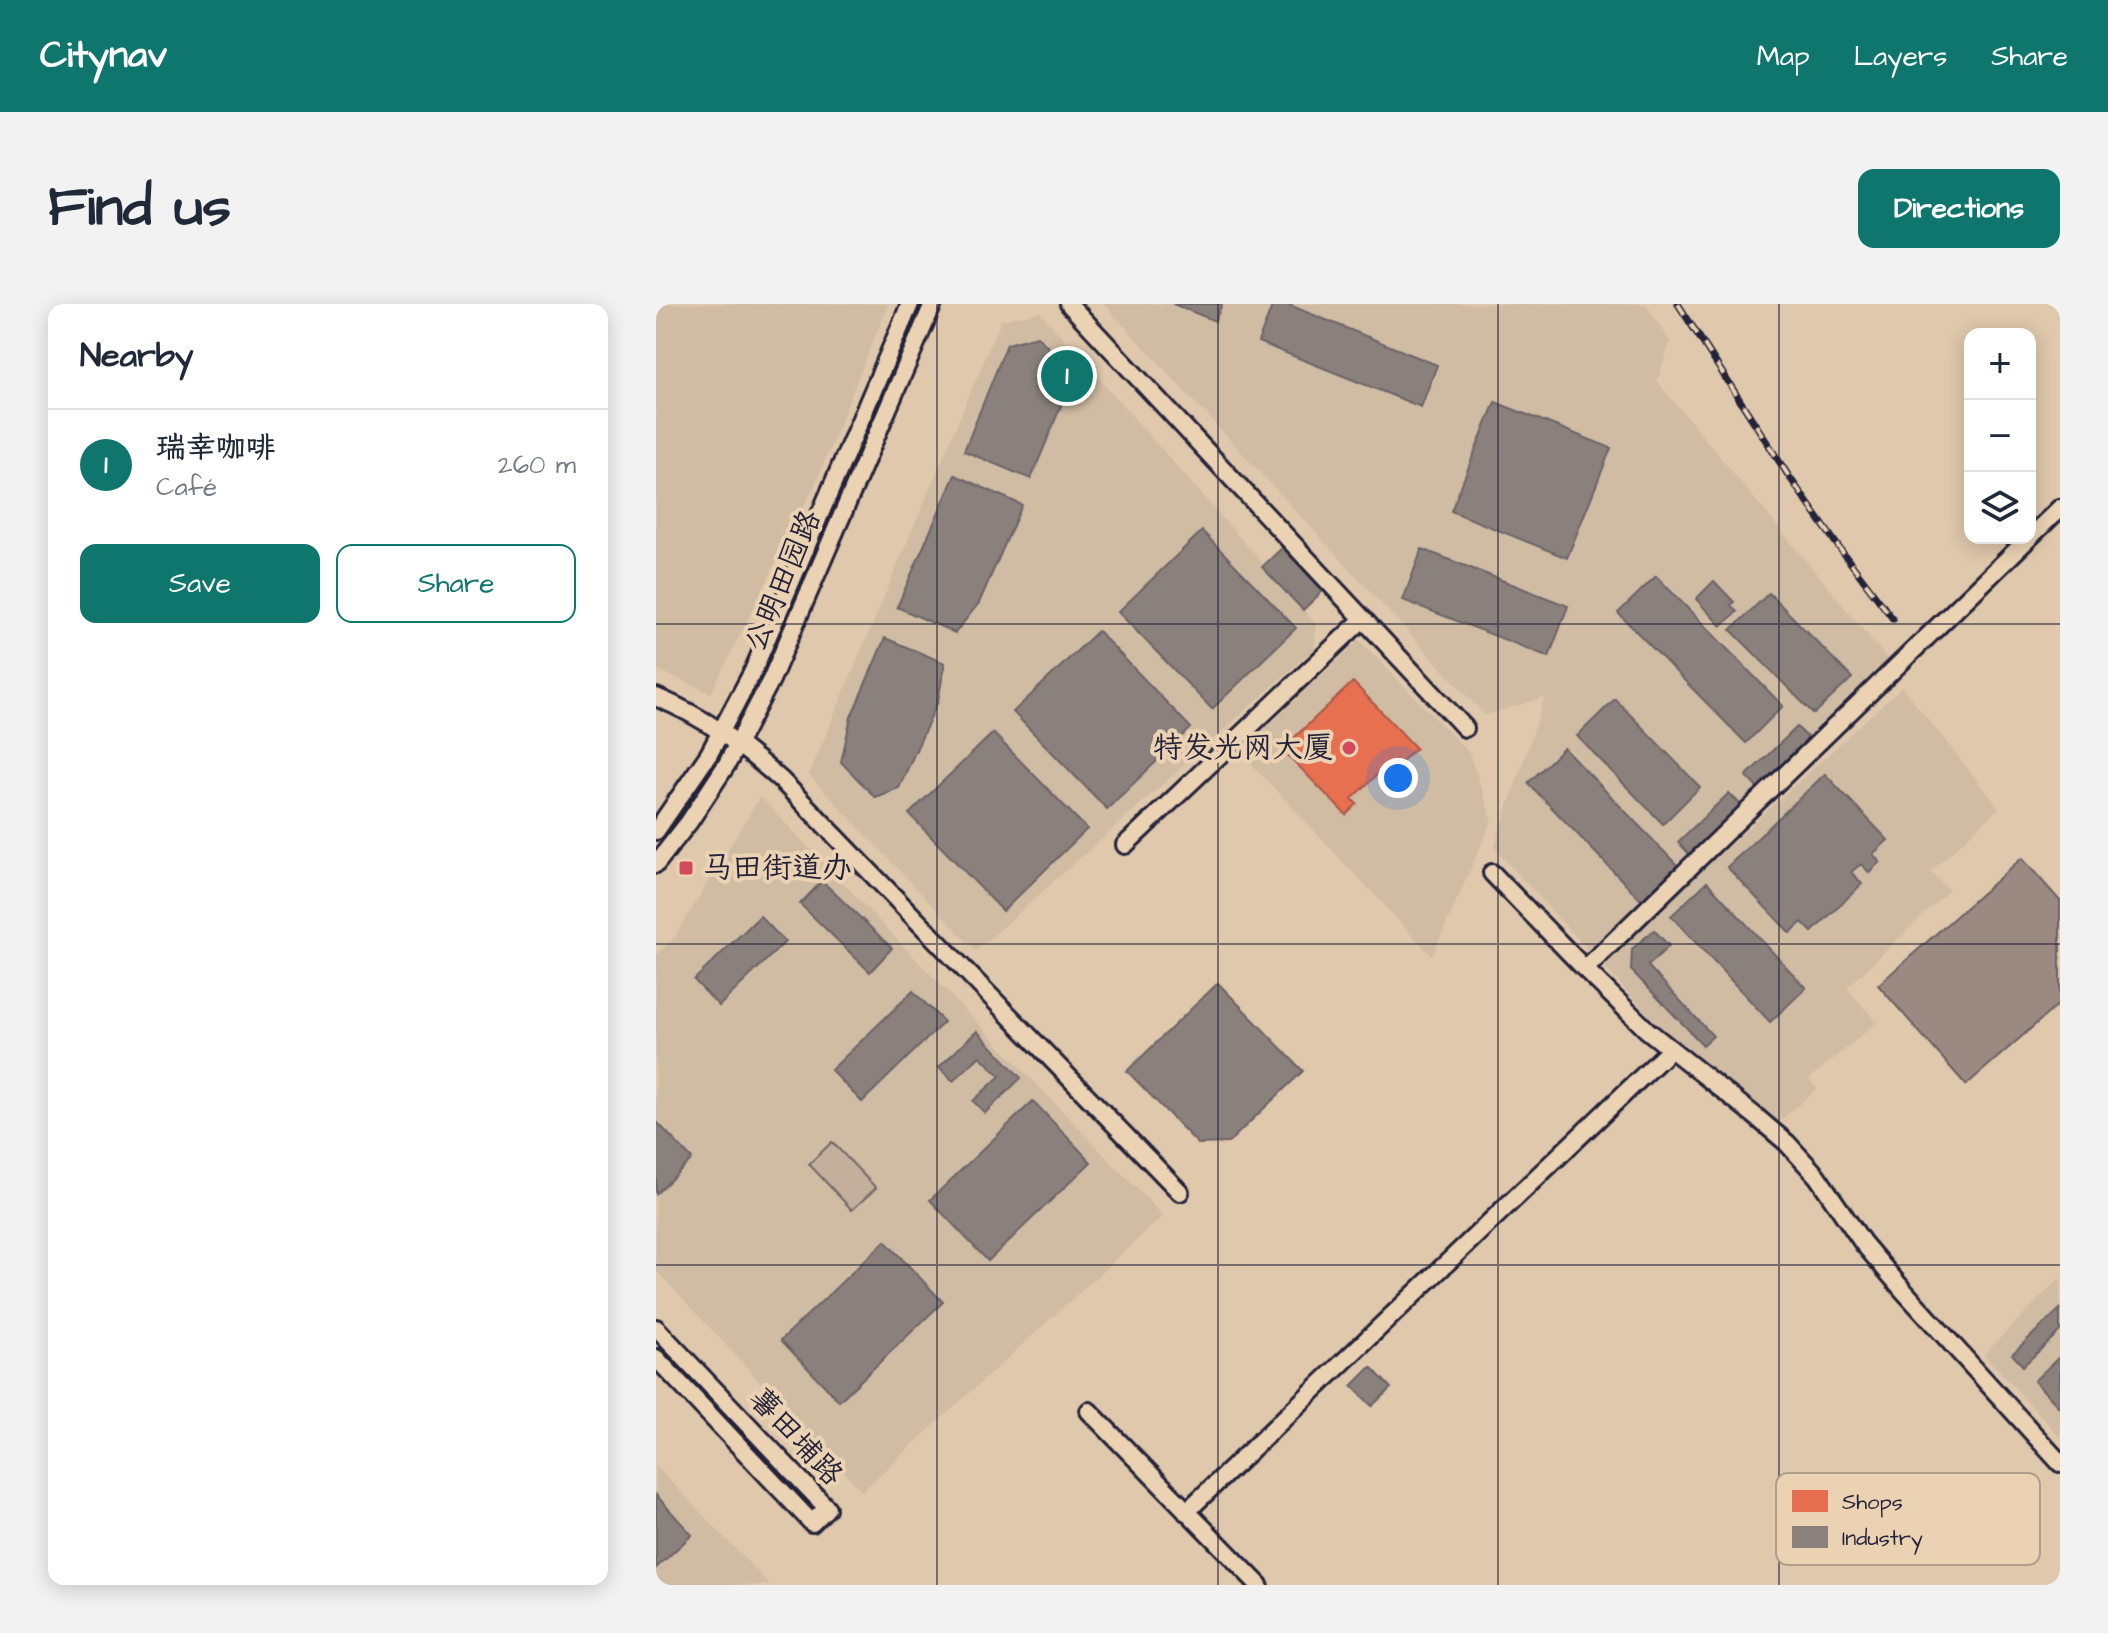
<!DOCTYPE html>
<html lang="en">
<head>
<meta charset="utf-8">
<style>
  body { margin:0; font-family:"Architects Daughter","LXGW WenKai TC",sans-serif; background:#f2f2f3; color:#1f2937 }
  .controls { position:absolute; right:24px; top:24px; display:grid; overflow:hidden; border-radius:16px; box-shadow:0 4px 20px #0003 }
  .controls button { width:72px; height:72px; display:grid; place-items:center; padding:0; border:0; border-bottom:2px solid #e0e1e3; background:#fff; color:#1f2937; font:40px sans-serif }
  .you { position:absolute; left:742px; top:474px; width:28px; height:28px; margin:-20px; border:6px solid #fff; border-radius:50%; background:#1a73e8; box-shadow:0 0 0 12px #1a73e833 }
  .badge { display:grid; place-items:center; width:52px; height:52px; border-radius:50%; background:#0f766e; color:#fff; font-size:26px; font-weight:700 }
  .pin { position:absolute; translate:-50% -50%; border:4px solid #fff; box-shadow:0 2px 8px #0006 }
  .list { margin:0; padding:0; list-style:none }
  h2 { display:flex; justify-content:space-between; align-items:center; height:104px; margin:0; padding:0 32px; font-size:34px }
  h2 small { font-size:26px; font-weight:400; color:#747a83 }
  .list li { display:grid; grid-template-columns:52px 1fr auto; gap:24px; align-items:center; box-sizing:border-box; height:112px; padding:0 32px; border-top:2px solid #e0e1e3 }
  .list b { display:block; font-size:30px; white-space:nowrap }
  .list p { margin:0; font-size:26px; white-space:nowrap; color:#747a83 }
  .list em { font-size:26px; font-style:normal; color:#747a83 }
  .actions { display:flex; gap:16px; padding:24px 32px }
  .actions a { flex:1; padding:18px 0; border:2px solid #0f766e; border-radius:16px; text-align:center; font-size:28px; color:#0f766e }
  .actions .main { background:#0f766e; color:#fff }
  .icon { flex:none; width:44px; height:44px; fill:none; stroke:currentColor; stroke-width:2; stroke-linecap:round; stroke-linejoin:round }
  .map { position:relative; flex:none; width:1404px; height:1281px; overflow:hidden; border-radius:16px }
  header { display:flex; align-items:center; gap:48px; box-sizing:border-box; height:112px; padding:0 40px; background:#0f766e; color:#fff }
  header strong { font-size:38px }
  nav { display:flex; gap:44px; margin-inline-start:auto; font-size:28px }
  .intro { display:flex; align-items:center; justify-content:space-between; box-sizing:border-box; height:192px; padding:0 48px }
  h1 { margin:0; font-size:56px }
  .button { padding:20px 36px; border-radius:16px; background:#0f766e; color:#fff; font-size:28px; font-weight:700 }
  main { display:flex; gap:48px; padding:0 48px }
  aside { flex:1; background:#fff; border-radius:16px; box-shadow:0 4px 20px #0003 }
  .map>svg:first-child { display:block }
  .built { fill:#d0bba3 }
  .green { fill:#c3af9b; stroke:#72686b; stroke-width:2 }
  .water { fill:#9a8a82; stroke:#6a6066; stroke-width:2 }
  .shops { fill:#e76f51; stroke:#ac584a; stroke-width:2 }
  .industry { fill:#8a817c; stroke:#6b6468; stroke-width:2 }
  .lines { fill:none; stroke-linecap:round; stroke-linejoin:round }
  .minor-casing { stroke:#22223b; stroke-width:22 }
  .minor { stroke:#ebd2b3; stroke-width:16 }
  .rail-casing { stroke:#22223b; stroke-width:7 }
  .rail { stroke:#ebd2b3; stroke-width:4; stroke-dasharray:12; stroke-linecap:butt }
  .grid { fill:none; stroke:#22223b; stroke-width:2; stroke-opacity:0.55 }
  .poi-dot { fill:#d1495b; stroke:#ebd2b3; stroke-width:3 }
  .labels { text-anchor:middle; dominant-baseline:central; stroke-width:8; stroke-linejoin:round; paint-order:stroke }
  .street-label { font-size:30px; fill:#22223b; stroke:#ebd2b3 }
  .poi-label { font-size:30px; fill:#22223b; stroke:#ebd2b3; text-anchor:end }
  .key { fill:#ebd2b3; stroke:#af9d8f; stroke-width:2 }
  .key-label { font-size:22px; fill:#22223b }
</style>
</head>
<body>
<header>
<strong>Citynav</strong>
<nav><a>Map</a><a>Layers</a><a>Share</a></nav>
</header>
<div class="intro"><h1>Find us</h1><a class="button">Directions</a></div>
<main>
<aside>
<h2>Nearby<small></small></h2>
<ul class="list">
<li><span class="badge">1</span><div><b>瑞幸咖啡</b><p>Café</p></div><em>260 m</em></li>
</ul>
<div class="actions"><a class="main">Save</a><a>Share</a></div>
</aside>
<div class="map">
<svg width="1404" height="1281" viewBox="0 0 1404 1281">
  <rect width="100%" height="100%" fill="#dfc8ac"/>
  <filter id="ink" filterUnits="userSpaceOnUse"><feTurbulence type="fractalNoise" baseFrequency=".0125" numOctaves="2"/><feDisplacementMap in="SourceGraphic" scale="16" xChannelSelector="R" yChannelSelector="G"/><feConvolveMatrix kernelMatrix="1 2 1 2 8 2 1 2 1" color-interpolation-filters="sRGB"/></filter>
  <g filter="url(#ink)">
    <path class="built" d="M0,0H232L160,178L55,389L0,365Z
      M448,0H990L1014,38L1001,77L1233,357L935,649L838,544L889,393L829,411Z
      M384,8L660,320L658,345L320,647L153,471L345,16Z
      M703,336L813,449L836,516L776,652L584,448Z
      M1246,383L1343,504L1274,568L1293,586L1191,684L1221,718L1153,775L1161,785L1122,818L995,714L945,659Z
      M104,493L507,912L206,1187L0,966V651L18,634Z
      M1404,974V1133L1328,1050Z
      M0,1162L114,1281H0Z"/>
    <path class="green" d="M176,838L220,884L196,906L153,860Z"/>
    <path class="water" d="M1366,554L1404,597V699L1310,781L1222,681Z"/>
    <path class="shops" d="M697,378L760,444L736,467L731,461L696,495L701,500L690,511L626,445Z"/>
    <path class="industry" d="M517,0H566L559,17Z
      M617,0H631L781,61L765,103L602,38Z
      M381,32L418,70L375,175L308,147L351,40Z
      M839,98L955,144L911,254L795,207Z
      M299,171L366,201L323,299L299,329L241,303Z
      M546,227L640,324L556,405L462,308Z
      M629,241L670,284L647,306L606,263Z
      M766,245L912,302L893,353L747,296Z
      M1000,272L1127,402L1090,439L962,309Z
      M1058,277L1078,298L1075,301L1081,308L1065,322L1040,295Z
      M1113,289L1196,374L1158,410L1075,326Z
      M442,327L535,424L451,505L357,408Z
      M229,334L289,359L282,397L243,484L219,493L185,458L195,413Z
      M959,395L1044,483L1007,520L921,432Z
      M1141,423L1155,437L1104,487L1090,472Z
      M337,429L431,525L347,607L253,510Z
      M908,444L1022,562L986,597L872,479Z
      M1169,470L1232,536L1217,550L1224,558L1213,568L1205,560L1195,568L1206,580L1156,628L1146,618L1134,629L1071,563Z
      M1073,489L1087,503L1036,553L1022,538Z
      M166,577L236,644L214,668L144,600Z
      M1051,578L1150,684L1114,718L1015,612Z
      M104,612L129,638L63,702L38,676Z
      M998,626L1013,642L992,662L1057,732L1047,741L975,666L976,645Z
      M562,679L647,767L572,839L542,840L471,767Z
      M257,687L288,718L206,798L175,766Z
      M321,727L365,774L329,809L317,797L344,772L324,752L297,777L283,763Z
      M377,797L435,858L332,957L274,896Z
      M0,817L36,855L0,890Z
      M229,937L287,998L183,1097L125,1036Z
      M1404,1005V1027L1367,1062L1356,1050Z
      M1404,1052V1104L1378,1077Z
      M715,1063L735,1084L716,1102L696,1082Z
      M0,1191L36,1231L0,1264Z"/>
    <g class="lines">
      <defs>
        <path id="minor" d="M413,0L809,424
          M1374,233L1404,204
          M0,393C51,414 84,440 125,476L524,888
          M0,527L53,450L97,367L254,0
          M469,541L707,315
          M0,560L33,518L71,460L115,376L277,0
          M836,569L929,665L991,726L1098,811L1131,839L1161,872L1207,939L1247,986L1404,1159
          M929,665L1373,234
          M0,1024L171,1204L156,1219L0,1054
          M433,1107L603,1281
          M530,1208L1015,745"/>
      </defs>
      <use href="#minor" class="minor-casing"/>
      <use href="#minor" class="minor"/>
      <defs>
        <path id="rail" d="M1022,0L1132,171L1184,245L1237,315"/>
      </defs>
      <use href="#rail" class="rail-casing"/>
      <use href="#rail" class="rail"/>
    </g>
  </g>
  <path class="grid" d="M281,0V1281M562,0V1281M842,0V1281M1123,0V1281M0,320H1404M0,640H1404M0,961H1404"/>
  <g class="poi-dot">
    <circle cx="693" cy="444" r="8"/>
    <rect x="22" y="556" width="16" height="16" rx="4"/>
  </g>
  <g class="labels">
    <g class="street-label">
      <text transform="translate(127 277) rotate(-67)">公明田园路</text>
      <text transform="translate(140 1133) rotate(47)">薯田埔路</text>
    </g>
    <g class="poi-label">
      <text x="677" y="444">特发光网大厦</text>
      <text x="46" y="564" text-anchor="start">马田街道办</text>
    </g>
  </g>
  <rect x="1120" y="1169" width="264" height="92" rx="12" class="key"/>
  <rect x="1136" y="1186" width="36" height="22" fill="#e76f51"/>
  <rect x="1136" y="1222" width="36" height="22" fill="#8a817c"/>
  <g class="key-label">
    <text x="1186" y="1205">Shops</text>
    <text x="1186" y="1241">Industry</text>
  </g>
</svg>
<div class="controls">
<button>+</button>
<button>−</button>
<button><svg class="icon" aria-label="layers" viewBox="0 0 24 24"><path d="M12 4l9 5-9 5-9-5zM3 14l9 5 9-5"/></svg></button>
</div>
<div class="you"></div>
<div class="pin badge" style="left:411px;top:72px">1</div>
</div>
</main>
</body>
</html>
